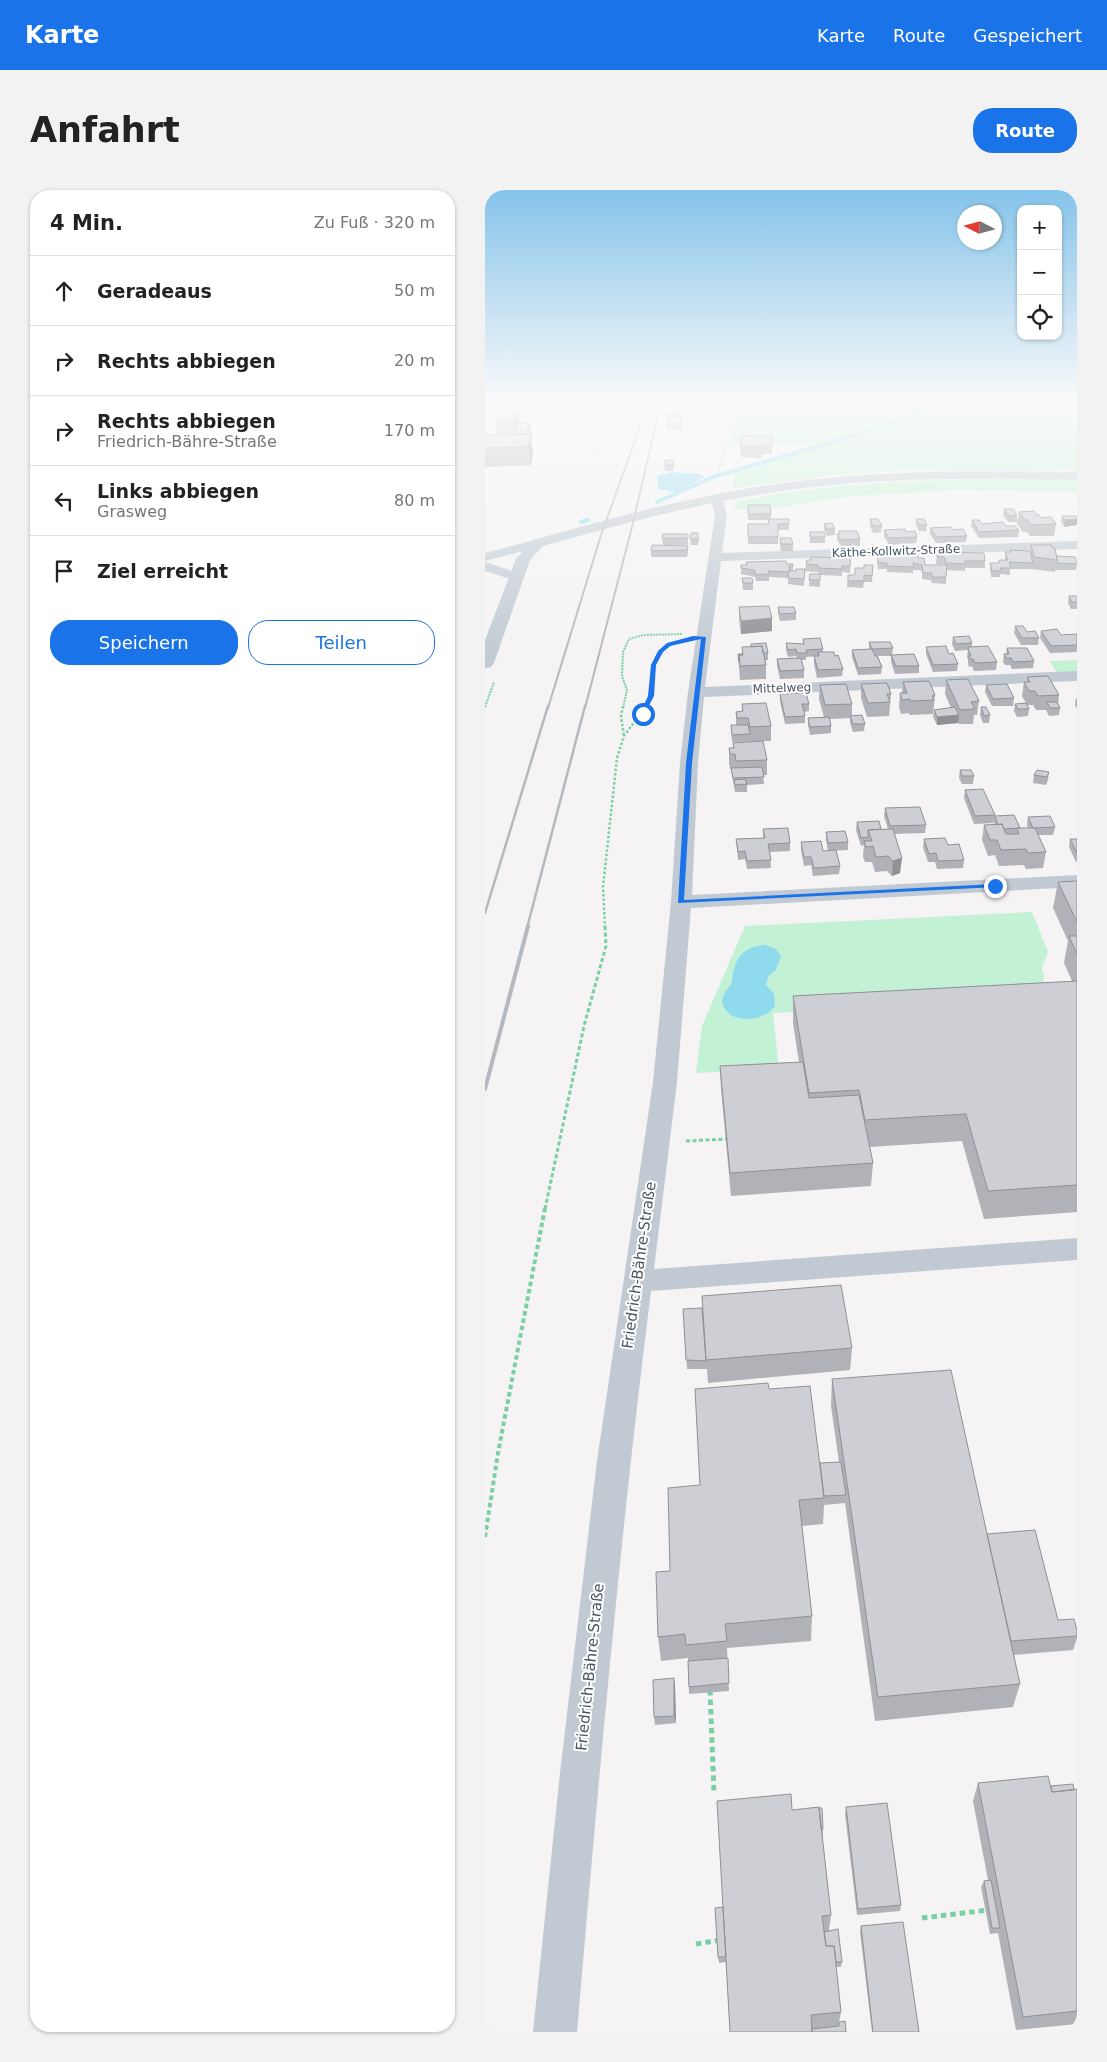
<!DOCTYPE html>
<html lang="de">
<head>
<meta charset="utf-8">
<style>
  body { margin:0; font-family:"DejaVu Sans",sans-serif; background:#f2f2f2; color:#222 }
  .controls { position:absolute; right:15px; top:15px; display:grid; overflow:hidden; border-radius:10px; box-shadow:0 1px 4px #0004 }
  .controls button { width:45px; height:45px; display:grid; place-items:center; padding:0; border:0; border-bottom:1px solid #e0e0e0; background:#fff; color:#222; font:25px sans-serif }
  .compass { position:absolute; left:472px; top:15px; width:45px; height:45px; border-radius:50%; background:#fff; box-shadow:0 1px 4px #0004; rotate:276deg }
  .stop { position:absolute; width:15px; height:15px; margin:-11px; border:4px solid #1a73e8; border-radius:50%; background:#fff }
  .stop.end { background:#1a73e8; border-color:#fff; box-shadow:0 1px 5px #0008 }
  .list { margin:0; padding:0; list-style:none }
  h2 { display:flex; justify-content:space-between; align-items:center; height:65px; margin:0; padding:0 20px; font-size:21px }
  h2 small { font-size:16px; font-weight:400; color:#767676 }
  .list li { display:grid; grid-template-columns:32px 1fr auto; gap:15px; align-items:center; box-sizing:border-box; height:70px; padding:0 20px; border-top:1px solid #e0e0e0 }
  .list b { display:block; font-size:19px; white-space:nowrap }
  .list p { margin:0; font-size:16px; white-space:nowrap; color:#767676 }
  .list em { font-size:16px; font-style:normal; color:#767676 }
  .actions { display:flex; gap:10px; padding:15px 20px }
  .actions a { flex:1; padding:11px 0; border:1px solid #1a73e8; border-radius:20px; text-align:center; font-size:18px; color:#1a73e8 }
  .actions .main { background:#1a73e8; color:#fff }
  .icon { flex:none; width:28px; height:28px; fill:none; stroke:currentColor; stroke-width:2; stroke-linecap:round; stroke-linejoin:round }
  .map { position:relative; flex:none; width:592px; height:1842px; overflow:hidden; border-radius:20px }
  header { display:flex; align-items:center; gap:30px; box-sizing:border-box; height:70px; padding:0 25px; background:#1a73e8; color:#fff }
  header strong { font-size:24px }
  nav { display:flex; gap:28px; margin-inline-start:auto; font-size:18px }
  .intro { display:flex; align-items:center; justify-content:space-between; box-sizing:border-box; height:120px; padding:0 30px }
  h1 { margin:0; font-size:35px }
  .button { padding:12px 22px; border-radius:20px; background:#1a73e8; color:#fff; font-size:18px; font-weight:700 }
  main { display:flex; gap:30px; padding:0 30px }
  aside { flex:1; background:#fff; border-radius:20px; box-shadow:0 1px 4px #0004 }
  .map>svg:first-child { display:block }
  .green { fill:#c3f1d5 }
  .water { fill:#90daee }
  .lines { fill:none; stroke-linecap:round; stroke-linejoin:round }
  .stream { stroke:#90daee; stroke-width:4 }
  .path-far5 { stroke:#7ad0a6; stroke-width:1; stroke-dasharray:2 1; stroke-linecap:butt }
  .path-far4 { stroke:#7ad0a6; stroke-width:2; stroke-dasharray:2 1; stroke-linecap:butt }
  .path-far3 { stroke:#7ad0a6; stroke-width:2.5; stroke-dasharray:2.5 2; stroke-linecap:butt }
  .path-far2 { stroke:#7ad0a6; stroke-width:3; stroke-dasharray:4 2.5; stroke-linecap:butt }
  .path-far1 { stroke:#7ad0a6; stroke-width:4; stroke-dasharray:4.5 3; stroke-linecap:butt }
  .path { stroke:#7ad0a6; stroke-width:5; stroke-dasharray:5.5 4; stroke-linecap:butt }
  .minor { fill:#c1cad2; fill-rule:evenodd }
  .tertiary { fill:#c1cad2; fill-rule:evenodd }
  .rail-far2 { stroke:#b5b8bd; stroke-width:2 }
  .rail-far1 { stroke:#b5b8bd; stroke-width:2.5 }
  .rail { stroke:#b5b8bd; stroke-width:4 }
  .wall { fill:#b0b2b7 }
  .shaded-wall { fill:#909195 }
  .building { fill:#cdcfd5; stroke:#909195 }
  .route { fill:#1a73e8 }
  .labels { text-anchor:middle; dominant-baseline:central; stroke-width:4; stroke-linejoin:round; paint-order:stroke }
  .far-street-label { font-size:12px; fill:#4a5661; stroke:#fff }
  .street-label { font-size:15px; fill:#4a5661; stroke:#fff }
</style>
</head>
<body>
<header>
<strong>Karte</strong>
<nav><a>Karte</a><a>Route</a><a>Gespeichert</a></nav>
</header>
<div class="intro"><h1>Anfahrt</h1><a class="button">Route</a></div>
<main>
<aside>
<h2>4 Min.<small>Zu Fuß · 320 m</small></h2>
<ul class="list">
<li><svg class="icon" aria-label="ahead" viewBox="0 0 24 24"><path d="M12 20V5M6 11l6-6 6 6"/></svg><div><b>Geradeaus</b></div><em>50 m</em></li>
<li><svg class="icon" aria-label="right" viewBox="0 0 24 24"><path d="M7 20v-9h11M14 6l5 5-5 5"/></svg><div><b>Rechts abbiegen</b></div><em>20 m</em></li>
<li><svg class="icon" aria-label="right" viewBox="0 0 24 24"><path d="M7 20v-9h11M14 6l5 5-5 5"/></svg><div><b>Rechts abbiegen</b><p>Friedrich-Bähre-Straße</p></div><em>170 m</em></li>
<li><svg class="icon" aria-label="left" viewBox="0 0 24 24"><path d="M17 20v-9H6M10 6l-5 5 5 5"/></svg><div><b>Links abbiegen</b><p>Grasweg</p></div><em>80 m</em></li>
<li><svg class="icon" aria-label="arrive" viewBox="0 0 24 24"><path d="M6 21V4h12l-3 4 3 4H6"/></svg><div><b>Ziel erreicht</b></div></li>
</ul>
<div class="actions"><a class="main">Speichern</a><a>Teilen</a></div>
</aside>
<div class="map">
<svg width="592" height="1842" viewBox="0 0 592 1842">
  <rect width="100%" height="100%" fill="#f5f3f3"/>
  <path class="green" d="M252,212H592V280H422L351,285L248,298L249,280L336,253L246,255Z
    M519,289L592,290V302L474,300L360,307L284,319H248L253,311C344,293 427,290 519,289Z
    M592,470V482L572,483L565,471Z
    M547,722L563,762L557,778L559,786L558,793L517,811L288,823L294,879L211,883L217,836L260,736Z"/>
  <path class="water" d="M186,282L214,284L220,287L191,302L173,299L172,286Z
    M280,755L291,759L296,766L291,780L284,785L281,795L289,804L290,816C281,831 246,836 238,815C235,806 242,801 246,794C248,789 247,784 249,779C253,763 264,756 280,755Z"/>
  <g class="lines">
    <path class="stream" d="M172,312L228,287L405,235L421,227L469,212
      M96,332L103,330"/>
    <path class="path-far5" d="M245,235L592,226
      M111,263L136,212
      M232,288L245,235L247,212"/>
    <path class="path-far4" d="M0,517L9,492
      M138,518L142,500L137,486L138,462L144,449L159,445L197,444
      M160,518C174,489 157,464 196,451"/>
    <path class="path-far3" d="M138,516L136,526L139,546
      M120,738L118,697L132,568L139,546L161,516"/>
    <path class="path-far2" d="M201,951L241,949
      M60,1019L99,836L121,756L120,736"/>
    <path class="path-far1" d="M0,1347L13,1263L60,1018"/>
    <path class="path" d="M225,1500L229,1603
      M437,1728L503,1720
      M211,1754L235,1750"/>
    <path class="minor" d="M231,304L237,308L242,325L237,363L592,351V359L236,371L220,497L592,481V491L219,507L213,573L207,705L592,685V697L206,718L192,892L169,1079L592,1048V1070L166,1101C135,1347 113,1595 92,1842H48L75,1583L112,1271L168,892L186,712L195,573L203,502L230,325L225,308Z
      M53,349L58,350L60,353L58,356L0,371V363Z
      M0,372L36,384L38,387L31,391L0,381Z"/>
    <path class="tertiary" d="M518,281L592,282V290C494,288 395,287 297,301C216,312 137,334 58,356L45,370L9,473L6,477L0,478V450L31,369L48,350C120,330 192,310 265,298C349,284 434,281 518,281Z"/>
    <path class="rail-far2" d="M63,518L116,345L164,212
      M100,518L147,337L176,212"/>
    <path class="rail-far1" d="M0,723L63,516
      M42,738L100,516"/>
    <path class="rail" d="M0,899L43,736"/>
  </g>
  <path class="wall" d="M16,221L35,233L46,238L44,241L47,246L46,249L48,262L46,275L0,277V245H12L10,231Z
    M183,223H194V228H197V240L181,239V233L183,227Z
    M287,246V264H277V268L256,267L255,257Z
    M189,270L188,281H180L179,275Z
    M263,315H285L286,329H304V340H293V354H263V334H283V330H263Z
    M519,319L532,325V332H523L518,325Z
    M534,322L551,325L571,334L569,346H545L542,342H538L532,334Z
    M577,326H592V339V335L579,337L576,332Z
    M385,329L397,336L396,342L388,343L385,336Z
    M431,329L442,335L441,341H434L431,335Z
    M487,330L497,334L521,336L534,340L533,347L494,348L486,336Z
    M339,334L350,339V345L342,346L339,340Z
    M445,338L482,346L481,352L451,353L445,344Z
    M399,340L421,342L432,347L431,353L404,355L399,346Z
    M354,341L375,349V356H356L352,350V344H354Z
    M325,342L340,347V353H325Z
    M206,343L214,349L213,355H206L205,349Z
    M203,344V355H178L177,348Z
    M295,348L308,354V361H296L295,355Z
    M546,355L567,358L572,366L592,373L591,380H571V378L570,382L547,379H525V385L515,384V387H506L505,379V373H513L514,370H520V362H525V360L545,361Z
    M203,356V362L202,367H166V361Z
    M452,365L500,371V378H480V381L461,380V394L447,393L446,390L437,389V381L433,380H428V383L402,382V379H393L392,374V367L433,368L440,375H459V374H451Z
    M366,368L365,383L357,382V386L335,385V397L324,396L325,384H334L333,382L320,381L321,374Z
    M261,372L308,374V381L320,379L319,396L303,394V388L284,387V391H271L270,387L256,384V375H261Z
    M388,375L387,392H379L378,398L362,397L363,385H370L379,378Z
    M257,388L268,393V400H258Z
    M584,406H592V419H586L583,413Z
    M254,417L287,428V441L256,444L254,430Z
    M293,417L311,423V430L295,431L293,424Z
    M530,436L554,448L553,455H536L529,443Z
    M556,441L576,445L592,444V462L565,463L555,448Z
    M468,447L487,453V457L512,472L511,480L489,481L487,476L484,477L483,473V469L482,467L483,460L470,461L467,454Z
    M318,449L338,459V462L350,466L358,479L357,486L332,488L329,474V466H333L321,467V470H316L319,480V488L295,489L292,476V469L312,468L311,466L303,467L301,460V453L318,454Z
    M384,452L408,458L407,465L434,476V483L410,484L406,472V466H393L397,477L396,484L373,485L367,467V460L384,459Z
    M266,454L283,463V470H280L281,475V489L255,490L253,464H257V457H266Z
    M441,457L464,464L473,474L472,481L448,482L441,464Z
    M522,458L549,471L548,478L527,479L525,475H520L518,472L519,464H521Z
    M542,487L574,505L573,514L575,518L574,525L564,526L561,520H551L548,515H542L544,519L543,526L532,527L529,521L530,514L541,513L537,506L539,492H542Z
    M461,490L491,505L494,509L492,525H489L488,534H474L473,533L452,535L448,527L449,520L466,518L460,504Z
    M418,492L450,505L448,524L424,525V523L416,524L414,517L415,503H417Z
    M376,494L406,504L404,526L382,527L376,508Z
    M335,495L367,514V526L380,534L379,541L368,542L365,533V528L345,529L346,536V543L325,545L323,535V528L339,527L334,509Z
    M501,495L529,508L528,516H507L500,502Z
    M295,504L324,514V521L319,522L320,526V533L300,534L295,511Z
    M591,508H592V519L590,515Z
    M257,514L286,536V551L247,552L246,535H251V522L257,521Z
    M496,517L505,525L504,533H498L495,525Z
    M248,553L282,570V585H278L279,594L262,595V602H250L247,586L246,578L245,579L244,573V558H248Z
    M475,580L489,586L488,594H477L474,588Z
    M564,582L563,590L561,595L548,593L549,585Z
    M480,600L510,625L509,633L489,634L479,608Z
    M400,618L441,635L440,643L410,644L415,683L407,686L402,681L390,682L387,672H380L378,667L379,655L376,656L371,640L372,632L396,639H403L399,626Z
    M510,626L535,638H543L542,635L543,627L570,637L568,645H553L561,662L558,678L541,679L539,675L514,676L510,665L503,666L497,650L499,635H509Z
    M278,639L305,653V661L285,662L286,678L262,679L260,669L253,670L251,649L278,648Z
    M341,642L363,652V660L343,661L341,650Z
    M592,647V672H591L584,657L585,649H592Z
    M439,649L463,655L479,670L478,678L452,679L450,672H443L438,657Z
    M316,652L338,661L355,676L354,684L328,686L326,675L319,676L316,660Z
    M592,691V1022L499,1029L477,951L385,957L388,973L386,996L246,1006L236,899L235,876L314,872L308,833V806L587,791L579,773L583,751L568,718L573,692Z
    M198,1119L367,1158L365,1180L223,1193L222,1179H202Z
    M347,1189L502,1344L573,1430L592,1441V1448L588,1460L529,1465L535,1494L528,1517L390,1531L360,1313L339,1315L338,1334L317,1336L327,1426L326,1451L242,1458L244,1501L204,1504L203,1468L176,1471L173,1447L185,1381L215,1295L284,1199L335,1273L354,1272L346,1216Z
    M189,1488L190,1496L191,1533L170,1535L169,1527Z
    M493,1593L566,1596L589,1600L592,1599V1834L531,1840L513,1743L505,1744L496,1697L499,1691L503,1690L488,1611Z
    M361,1617L416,1715L415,1721L372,1725L360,1624Z
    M307,1620L338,1639V1646H337L346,1725L344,1741L357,1772L356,1777H351L356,1822L354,1832L361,1842H245L241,1772L234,1773L233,1767L238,1717Z
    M376,1736L434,1842H387L375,1742Z"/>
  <path class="shaded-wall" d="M33,221L35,238L29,244L27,231Z
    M45,233L46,238L42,244L41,241Z
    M47,241V246L46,249L48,262L46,275L43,257L45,244Z
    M592,329V335L579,337L580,330Z
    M287,428V441L256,444V431Z
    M474,525L473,533L452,535V527Z
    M417,668L415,683L407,686L408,671Z
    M189,1488L190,1496L191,1533L189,1526Z"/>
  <path class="building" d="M16,221H33L27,231H10Z
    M183,223H194L193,225H183Z
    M182,227L197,228L196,234L181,233Z
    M35,233H45L41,241H47L45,244H28Z
    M46,244L43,257L0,258V245Z
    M257,245L287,246V254H277V257H255Z
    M180,270H189L188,275H179Z
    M263,315H285L286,324H263Z
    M519,319H528L532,325L524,326Z
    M549,321L551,325H554L556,328L566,327L571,334L546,335L543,330H540L534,322Z
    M577,326H592V329L580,330Z
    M283,329H304V334H293V347H263V334H284Z
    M385,329H393L397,336H388Z
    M431,329H439L442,335H434Z
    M487,330H494L497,334L518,332L521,336H530L534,340L494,342Z
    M347,333L350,339H342L339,334Z
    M466,337L468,340L478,339L482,346L452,347L445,338Z
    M420,339L421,342L430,341L432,347L404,348L399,340Z
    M354,341H372L375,349L356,350L352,344H355Z
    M325,342H339L340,347H325Z
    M206,343H213V349H205Z
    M178,344H203V348H177Z
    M295,348H306L308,354H296Z
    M167,355L203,356L202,360L166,361Z
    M546,355H566L567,358H570L572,370L549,367Z
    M525,360L545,361L548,373L524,372L526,378H515L516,381H507L505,373H514V370H523L520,362H526Z
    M459,362L499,363L500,371H480L481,374L461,373L459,367H452V365H459Z
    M394,365H433V368H439L440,375H462L461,387H447V383H438L437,375L434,374L428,373L429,377L402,376V373H394L392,367Z
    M572,366L590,367L592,374L572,373Z
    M326,367L366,368L365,376H357V379L334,378L333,375L321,374L322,370H326Z
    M301,371L302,374H308V376H304V382L283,381L284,384L271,385L269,380L256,378V375H262L261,372Z
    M379,375H388L387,386L379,385V391H363V385H370V378H379Z
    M311,379H320L319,389L303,388L304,381H311Z
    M325,384H335V390H324Z
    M257,388H267L268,393H258Z
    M584,406H592V412H587Z
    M284,416L287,428L256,431L254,417Z
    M293,417H309L311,423L295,424Z
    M530,436H538L542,442L550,441L554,448H537Z
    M572,439L576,445L592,444V455L566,456L556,441Z
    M484,446L487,453L471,454L468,447Z
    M335,448L338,459L321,460L322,463H312L311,459L303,460L301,453L319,454L318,449Z
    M384,452H405L408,458L387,459Z
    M281,453L283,463H278L277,456L266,457V454Z
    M277,456L281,475L255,476L254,465H258L257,457Z
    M461,456L464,464L468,463L473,474L448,475L441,457Z
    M503,456L512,472L490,473L488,469H485L483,466H486L483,459L484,457Z
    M522,458H542L549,471L528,472L526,468H521L519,464H524Z
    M387,459L390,466H392L397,477L373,478L367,460Z
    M333,462H349L350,466L353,465L358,479L333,480L329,466H334Z
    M253,464H257V465H254V472Z
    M429,464L434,476H411L406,465Z
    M316,468L319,480L295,481L292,469Z
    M563,486L574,505L553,506L550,501H544L539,492H545L542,487Z
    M483,489L494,511L486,512L490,519L475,520L461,490Z
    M444,491L450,505L447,506L449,510L425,511V509L417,510L415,503H422L418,492Z
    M402,493L406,504H402L405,512L383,513L376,494Z
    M361,494L367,514L340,515L335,495Z
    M522,494L529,508L508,509L501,495Z
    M321,503L324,514H317L320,526L300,527L295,504Z
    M562,512H572L575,518H565Z
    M281,513L286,536L265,537L263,528H252L251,522L258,521L257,514Z
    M541,513L544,519H533L530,514Z
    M470,517L474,525L452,527L449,520Z
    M496,517H501L505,525L499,526Z
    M377,525L380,534H368L365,526Z
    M344,527L346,536L325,537L323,528Z
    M246,535H263L265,544L247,545Z
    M278,551L282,570L251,571L250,564H245L244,558H249L248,553Z
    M277,577L279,587L248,588L246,578Z
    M475,580H486L489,586H477Z
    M552,580L564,582L562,587L549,585Z
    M260,589L262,594L250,595L249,590Z
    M498,599L510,625L490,626L480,600Z
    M435,617L441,635L405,636L400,618Z
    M529,625L535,638L519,639L517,634L513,635L510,626Z
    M565,626L570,637L548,638L543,627Z
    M394,631L396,639L383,640V647L376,648L372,632Z
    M517,634L521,644H534L532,638H550L561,662L543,663L541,659L516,660L512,650H505L499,635Z
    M303,638L305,653L283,654L286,670L262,671L260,661L253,662L251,649L280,648L278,639Z
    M408,639L417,668L408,671L403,666L391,667L388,656L381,657L379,651H387L383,640Z
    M360,641L363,652L343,653L341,642Z
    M460,648L463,655L474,654L479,670L453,671L451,663L444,664L439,649Z
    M585,649H592V663Z
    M336,651L338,661L351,660L355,676L329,678L326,667H319L316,652Z
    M592,691V732L573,692Z
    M584,746H592V764Z
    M592,791V995L503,1001L481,924L380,930L374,900L324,903L308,806Z
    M318,872L324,908L374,905L388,973L245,983L235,876Z
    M356,1095L367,1158L221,1170L217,1106Z
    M217,1118L221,1171L201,1170L198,1119Z
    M466,1180L535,1494L393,1507L347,1189Z
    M283,1193L284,1199L325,1196L339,1308L314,1310L327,1426L240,1434L242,1451L201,1455L200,1444L173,1447L171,1382L185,1381L183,1298L215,1295L210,1199Z
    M356,1272L361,1305L339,1306L335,1273Z
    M550,1340L573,1430L589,1429L592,1441V1446L526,1451L502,1344Z
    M243,1468L244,1493L204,1497L203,1471Z
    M189,1488V1526L169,1527L168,1490Z
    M563,1586L567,1602L592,1599V1821L538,1827L493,1593Z
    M588,1594L589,1600L567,1602L566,1596Z
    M306,1604L307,1620L334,1617L346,1725L337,1726L341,1756H349L356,1822L326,1825L327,1842H245L232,1611Z
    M402,1613L416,1715L373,1719L361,1617Z
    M334,1618H337L338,1639H336Z
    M506,1690L515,1738H507L499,1691Z
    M238,1717L241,1767H233L230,1718Z
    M418,1732L434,1842H388L376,1736Z
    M353,1739L357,1772H351L349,1756H341L339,1742Z
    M360,1831L361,1842H327V1839L354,1836V1832Z"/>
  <linearGradient id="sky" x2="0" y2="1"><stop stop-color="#85c3ea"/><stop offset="0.45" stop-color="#fafafa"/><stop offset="1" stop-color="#fafafa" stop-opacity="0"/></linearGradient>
  <rect width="592" height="470" fill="url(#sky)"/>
  <path class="route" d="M208,446L221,447L207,573L199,710L510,694H512V697L193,713L201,573L216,449L185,456L178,462L171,475L169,506L159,525L155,524L163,506L166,475L173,461L182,453Z"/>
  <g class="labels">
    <g class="far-street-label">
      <text transform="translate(411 361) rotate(-2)">Käthe-Kollwitz-Straße</text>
      <text transform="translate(297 498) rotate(-2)">Mittelweg</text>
    </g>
    <g class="street-label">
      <text transform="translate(154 1075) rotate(-82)">Friedrich-Bähre-Straße</text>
      <text transform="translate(105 1477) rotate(-84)">Friedrich-Bähre-Straße</text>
    </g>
  </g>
</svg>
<div class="controls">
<button>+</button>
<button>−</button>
<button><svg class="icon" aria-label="locate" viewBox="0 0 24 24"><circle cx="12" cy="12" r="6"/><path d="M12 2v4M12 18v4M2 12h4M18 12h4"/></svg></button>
</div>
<svg class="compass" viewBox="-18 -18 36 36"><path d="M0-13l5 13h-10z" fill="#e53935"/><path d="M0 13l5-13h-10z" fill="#767676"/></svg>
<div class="stop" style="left:158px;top:524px"></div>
<div class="stop end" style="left:510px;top:696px"></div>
</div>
</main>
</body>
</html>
